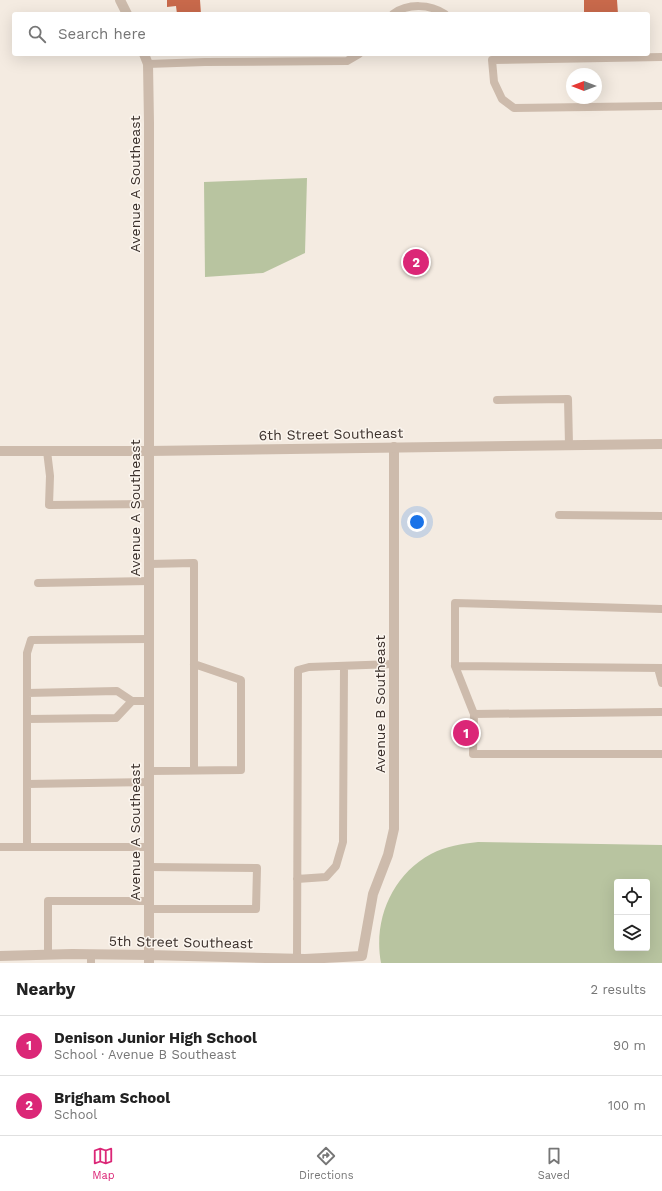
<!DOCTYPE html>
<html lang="en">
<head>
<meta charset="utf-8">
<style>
  body { margin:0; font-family:"Work Sans",sans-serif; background:#f6f6f6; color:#222 }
  .controls { position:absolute; right:12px; bottom:12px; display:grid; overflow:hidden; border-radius:4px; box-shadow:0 4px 16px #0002 }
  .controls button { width:36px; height:36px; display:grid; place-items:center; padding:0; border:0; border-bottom:1px solid #e0e0e0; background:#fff; color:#222; font:20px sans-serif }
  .compass { position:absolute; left:566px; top:68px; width:36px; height:36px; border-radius:50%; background:#fff; box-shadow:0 4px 16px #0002; rotate:270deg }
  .you { position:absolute; left:417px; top:522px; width:14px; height:14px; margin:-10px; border:3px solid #fff; border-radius:50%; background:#1a73e8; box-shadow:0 0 0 6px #1a73e833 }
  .badge { display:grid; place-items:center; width:26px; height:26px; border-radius:50%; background:#db2777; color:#fff; font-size:13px; font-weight:700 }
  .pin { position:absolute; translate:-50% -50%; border:2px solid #fff; box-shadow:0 1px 4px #0006 }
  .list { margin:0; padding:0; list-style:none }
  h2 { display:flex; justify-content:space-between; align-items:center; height:52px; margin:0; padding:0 16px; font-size:17px }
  h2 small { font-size:13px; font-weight:400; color:#767676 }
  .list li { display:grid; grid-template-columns:26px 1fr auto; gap:12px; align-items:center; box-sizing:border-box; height:60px; padding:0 16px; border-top:1px solid #e0e0e0 }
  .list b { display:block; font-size:15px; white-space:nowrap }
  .list p { margin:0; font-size:13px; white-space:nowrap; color:#767676 }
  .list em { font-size:13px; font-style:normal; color:#767676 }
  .icon { flex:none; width:22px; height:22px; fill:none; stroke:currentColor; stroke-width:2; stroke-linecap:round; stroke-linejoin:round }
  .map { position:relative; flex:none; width:662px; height:963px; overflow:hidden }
  .search { position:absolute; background:#fff; box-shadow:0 4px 16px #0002; left:12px; right:12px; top:12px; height:44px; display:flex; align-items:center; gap:10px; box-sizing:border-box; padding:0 14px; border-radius:4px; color:#767676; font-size:15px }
  .sheet { height:172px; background:#fff }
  nav { display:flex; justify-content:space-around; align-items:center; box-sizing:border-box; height:56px; border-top:1px solid #e0e0e0; background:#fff; font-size:11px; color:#767676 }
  nav a { display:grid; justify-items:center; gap:2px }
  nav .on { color:#db2777 }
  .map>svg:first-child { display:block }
  .green { fill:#b8c4a0; fill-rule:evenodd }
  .building { fill:#c8694b }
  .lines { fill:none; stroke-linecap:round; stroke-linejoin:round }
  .service { stroke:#cdbbac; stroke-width:8 }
  .minor { stroke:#cdbbac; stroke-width:10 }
  .tertiary { stroke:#cdbbac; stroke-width:10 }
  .labels { text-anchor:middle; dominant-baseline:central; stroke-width:3; stroke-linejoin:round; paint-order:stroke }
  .street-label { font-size:14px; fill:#3b302b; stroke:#fbf5ee }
</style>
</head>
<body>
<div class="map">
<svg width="662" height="963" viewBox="0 0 662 963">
  <rect width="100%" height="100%" fill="#f4ebe1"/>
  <path class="green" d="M307,178L305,253L263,273L205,277L204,182Z
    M478,842L662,845V963H381C373,920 392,875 431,854C446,846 462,844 478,842ZM617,882H647V948H617Z"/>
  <path class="building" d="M167,0H200L201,14H177L176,6L167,7Z
    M584,0H617L618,14H584Z"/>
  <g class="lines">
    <path class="service" d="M393,14C408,3 430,4 445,14
      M662,57L492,60L494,82L502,99L514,108L662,106
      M148,64L205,62L347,61L359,54
      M497,400L568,399L569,445
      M47,451L50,476L49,505L149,504
      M559,515L662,516
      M149,564L194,563V769
      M38,583L149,581
      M662,609L455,603V666L662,668
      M455,666L474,714L473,754H662
      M658,668L662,683
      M27,693L117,691L132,701H149
      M474,714L662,712
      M27,719L116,718L132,701
      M150,771L241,770V680L194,664
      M27,784L150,782
      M0,847H149
      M27,847V653L31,640L149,639
      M149,867L257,868L256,909H149
      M297,879L326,877L336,866L343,842L344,666
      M48,955V901H149
      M91,955V963
      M297,959L298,670L309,667L394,664"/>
    <path class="minor" d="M120,0L127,14
      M144,54L148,64L149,123V963
      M0,956L72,954L149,955L305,959L362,956L373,894L388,855L394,829V447"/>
    <path class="tertiary" d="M0,451H149L662,444"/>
  </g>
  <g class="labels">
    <g class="street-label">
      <text transform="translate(135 184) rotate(-90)">Avenue A Southeast</text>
      <text transform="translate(331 434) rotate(-1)">6th Street Southeast</text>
      <text transform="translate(135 508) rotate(-90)">Avenue A Southeast</text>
      <text transform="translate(380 704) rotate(-90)">Avenue B Southeast</text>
      <text transform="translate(135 832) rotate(-90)">Avenue A Southeast</text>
      <text transform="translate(181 942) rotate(1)">5th Street Southeast</text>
    </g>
  </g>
</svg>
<div class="controls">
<button><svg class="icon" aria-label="locate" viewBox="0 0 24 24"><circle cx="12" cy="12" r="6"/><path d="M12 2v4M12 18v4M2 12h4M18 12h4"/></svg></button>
<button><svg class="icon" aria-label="layers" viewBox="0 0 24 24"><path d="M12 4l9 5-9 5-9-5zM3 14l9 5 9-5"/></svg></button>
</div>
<svg class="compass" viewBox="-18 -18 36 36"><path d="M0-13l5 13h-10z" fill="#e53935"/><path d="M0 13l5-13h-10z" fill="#767676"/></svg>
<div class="you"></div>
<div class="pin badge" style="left:466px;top:733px">1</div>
<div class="pin badge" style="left:416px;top:262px">2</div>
<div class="search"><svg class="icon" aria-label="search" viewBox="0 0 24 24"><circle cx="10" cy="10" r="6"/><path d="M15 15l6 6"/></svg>Search here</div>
</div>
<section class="sheet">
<h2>Nearby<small>2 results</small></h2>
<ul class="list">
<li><span class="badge">1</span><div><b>Denison Junior High School</b><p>School · Avenue B Southeast</p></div><em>90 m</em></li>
<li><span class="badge">2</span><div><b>Brigham School</b><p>School</p></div><em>100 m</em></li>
</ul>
</section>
<nav>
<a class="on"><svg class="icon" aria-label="map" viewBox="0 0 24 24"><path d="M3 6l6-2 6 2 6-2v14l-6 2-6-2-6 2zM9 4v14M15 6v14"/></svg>Map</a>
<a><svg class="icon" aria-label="directions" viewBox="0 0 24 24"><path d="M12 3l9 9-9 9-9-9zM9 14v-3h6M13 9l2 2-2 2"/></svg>Directions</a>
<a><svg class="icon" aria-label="saved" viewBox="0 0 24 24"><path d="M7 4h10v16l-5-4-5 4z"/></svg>Saved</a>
</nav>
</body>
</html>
